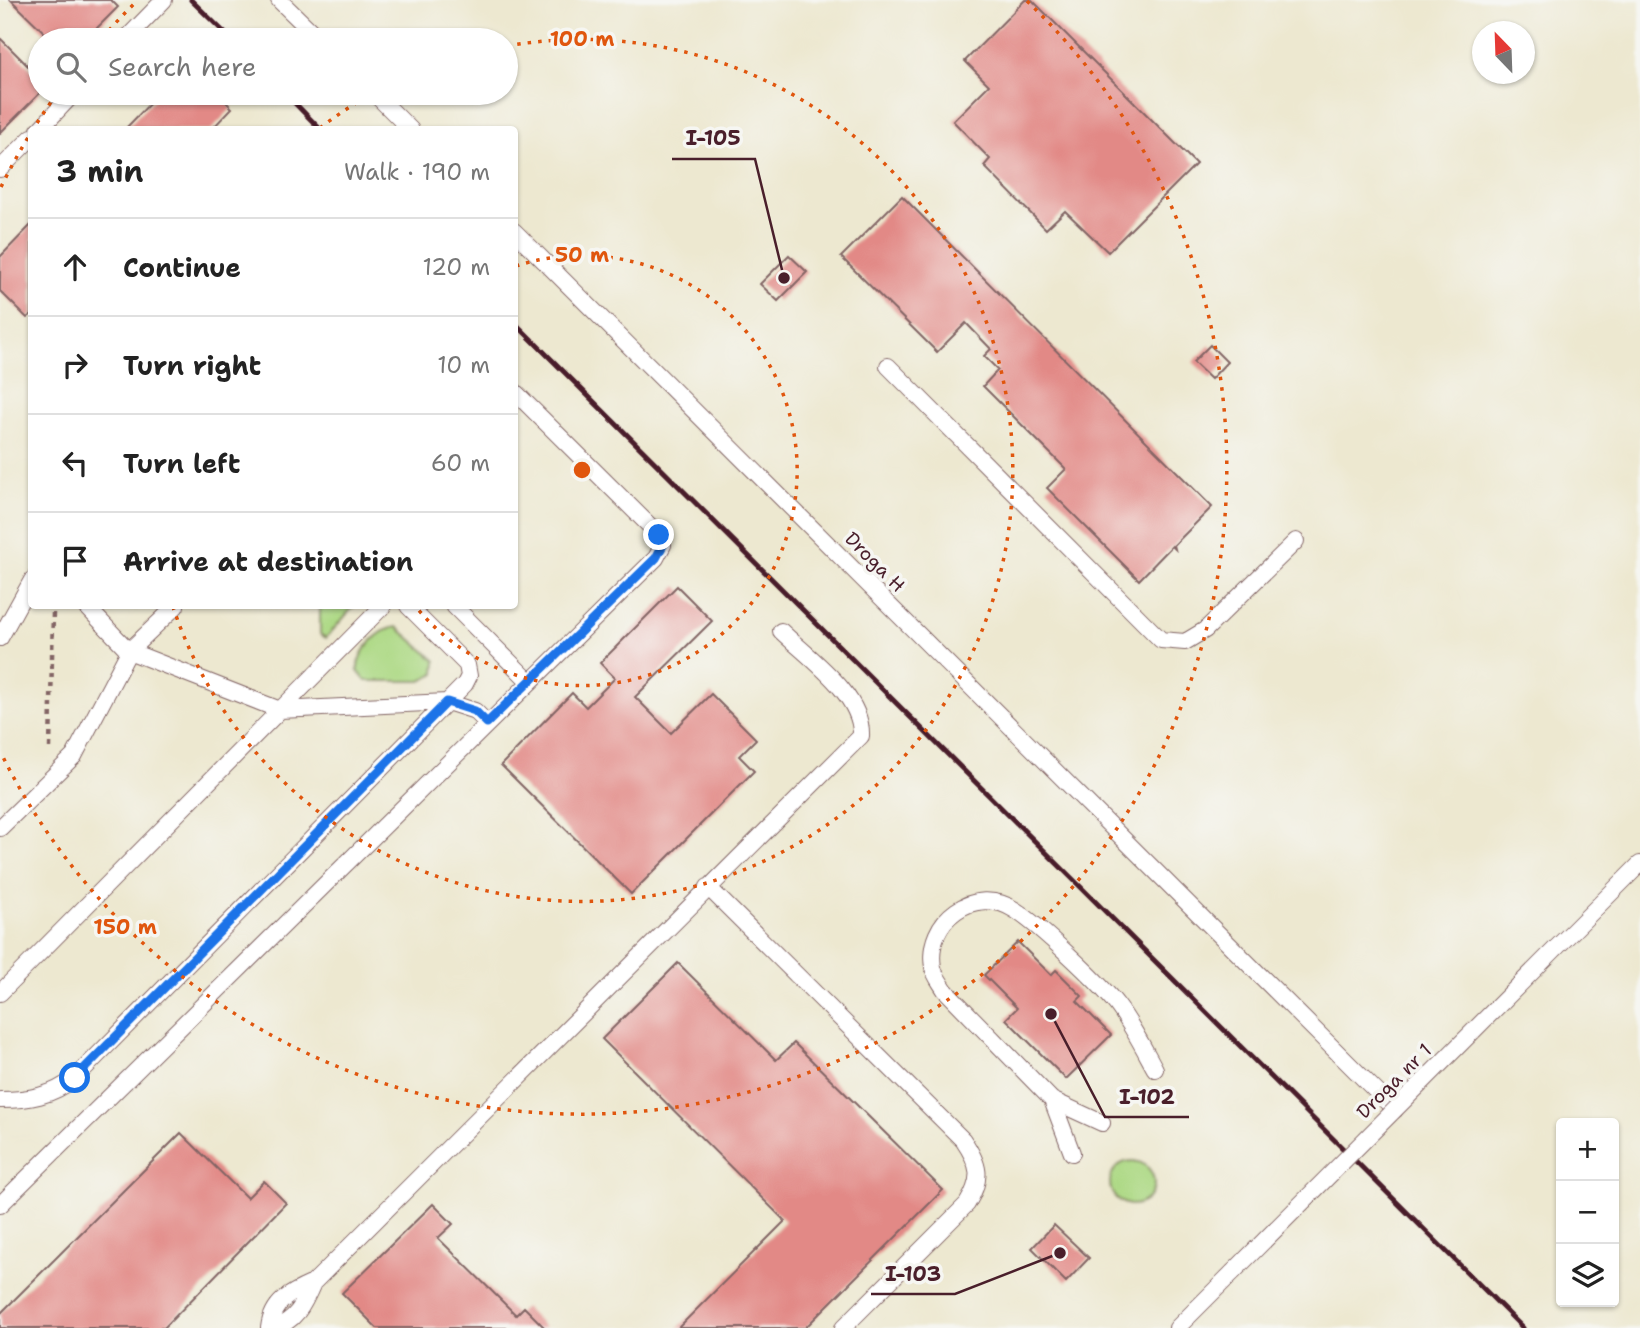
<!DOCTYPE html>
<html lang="en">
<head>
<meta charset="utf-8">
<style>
  body { margin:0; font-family:"Shantell Sans",sans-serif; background:#f2f2f2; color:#222 }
  .controls { position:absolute; right:21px; bottom:21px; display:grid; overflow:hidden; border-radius:7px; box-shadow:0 2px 5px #0004 }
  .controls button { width:63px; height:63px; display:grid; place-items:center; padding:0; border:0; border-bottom:2px solid #e0e0e0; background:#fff; color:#222; font:35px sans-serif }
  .compass { position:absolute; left:1472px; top:21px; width:63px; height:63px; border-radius:50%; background:#fff; box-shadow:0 2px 5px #0004; rotate:337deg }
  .stop { position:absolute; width:21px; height:21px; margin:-16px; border:5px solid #1a73e8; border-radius:50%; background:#fff }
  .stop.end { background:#1a73e8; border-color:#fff; box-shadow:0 2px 7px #0008 }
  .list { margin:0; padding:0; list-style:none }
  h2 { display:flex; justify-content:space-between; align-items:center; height:91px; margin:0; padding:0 28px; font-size:30px }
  h2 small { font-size:23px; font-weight:400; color:#767676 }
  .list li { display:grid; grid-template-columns:46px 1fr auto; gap:21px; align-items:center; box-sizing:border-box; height:98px; padding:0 28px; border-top:2px solid #e0e0e0 }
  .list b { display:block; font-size:26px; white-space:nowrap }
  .list em { font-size:23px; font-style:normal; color:#767676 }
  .icon { flex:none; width:38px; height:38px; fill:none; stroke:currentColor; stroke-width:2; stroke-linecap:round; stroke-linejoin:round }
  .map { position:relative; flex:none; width:1640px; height:1328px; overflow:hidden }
  .search { position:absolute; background:#fff; box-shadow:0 2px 5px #0004; left:28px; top:28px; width:490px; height:77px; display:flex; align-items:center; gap:18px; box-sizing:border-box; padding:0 24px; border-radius:38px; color:#767676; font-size:26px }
  .panel { position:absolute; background:#fff; box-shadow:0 2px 5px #0004; left:28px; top:126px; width:490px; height:483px; border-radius:7px }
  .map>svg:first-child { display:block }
  .green { fill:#add985; stroke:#7c7c58; stroke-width:2 }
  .building { fill:#e28986 }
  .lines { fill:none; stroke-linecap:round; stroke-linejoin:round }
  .service-casing { stroke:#836565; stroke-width:18 }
  .path { stroke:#836565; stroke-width:4.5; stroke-dasharray:5 5; stroke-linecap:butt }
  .service { stroke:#fff; stroke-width:16 }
  .rail { stroke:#4a1f2b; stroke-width:5 }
  .service-bridge-casing { stroke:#836565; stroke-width:18; stroke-linecap:butt }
  .service-bridge { stroke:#fff; stroke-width:16 }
  .route { stroke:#1a73e8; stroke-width:9 }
  .ring { fill:none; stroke:#e0560e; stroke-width:3.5; stroke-dasharray:3.5 7 }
  .labels { text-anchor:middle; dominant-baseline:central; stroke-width:7; stroke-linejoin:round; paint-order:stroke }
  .street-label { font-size:19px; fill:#4a1f2b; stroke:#f6f6f2 }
  .centre { fill:#e0560e; stroke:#f6f6f2; stroke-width:3.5 }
  .ring-label { font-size:21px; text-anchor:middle; font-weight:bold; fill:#e0560e; stroke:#f6f6f2; stroke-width:7; stroke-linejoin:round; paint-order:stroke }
  .leader { fill:none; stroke:#4a1f2b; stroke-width:2.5 }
  .callout-dot { fill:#4a1f2b; stroke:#f6f6f2; stroke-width:2.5 }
  .callout-label { font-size:21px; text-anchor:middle; font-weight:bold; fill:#4a1f2b; stroke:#f6f6f2; stroke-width:7; stroke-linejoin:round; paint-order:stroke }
</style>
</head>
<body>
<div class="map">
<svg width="1640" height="1328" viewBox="0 0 1640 1328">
  <rect width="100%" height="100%" fill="#f6f6f2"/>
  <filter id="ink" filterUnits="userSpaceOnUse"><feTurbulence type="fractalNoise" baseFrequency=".0143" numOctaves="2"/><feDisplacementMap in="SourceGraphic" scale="14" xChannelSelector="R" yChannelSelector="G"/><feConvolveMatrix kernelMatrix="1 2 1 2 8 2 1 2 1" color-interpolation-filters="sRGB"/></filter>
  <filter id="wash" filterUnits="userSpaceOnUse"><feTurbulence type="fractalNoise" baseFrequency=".00686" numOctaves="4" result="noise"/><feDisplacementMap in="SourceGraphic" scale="28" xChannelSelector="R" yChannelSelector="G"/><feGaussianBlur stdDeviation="1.57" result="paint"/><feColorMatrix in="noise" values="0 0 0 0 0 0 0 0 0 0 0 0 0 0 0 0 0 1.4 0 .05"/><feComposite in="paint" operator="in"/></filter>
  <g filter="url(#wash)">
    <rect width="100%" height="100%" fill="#ede8d0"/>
    <path class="green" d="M320,606H354L326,638L320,634Z
      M397,627L436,661L435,674L421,681H366L358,671C356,653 378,629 397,627Z
      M1110 1183a22 22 0 1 1 44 0a22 22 0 1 1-44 0Z"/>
    <g id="blocks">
      <path class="building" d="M11,0H111L118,7L85,40H52Z
        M1025,0H1032L1196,164L1108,252L1065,211L1046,229L984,166L990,159L953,121L989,85L965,61Z
        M0,38L40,78V93L0,133Z
        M160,93H217L232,108L211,130H124Z
        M902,196L1212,507L1174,545L1175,549L1172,546L1139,580L1047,488L1066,469L983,386L998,370L984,356L991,349L966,323L937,352L841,257Z
        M32,224V314L27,318L0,291V257Z
        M789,255L807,272L778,301L760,284Z
        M1210,345L1227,362L1211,379L1193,362Z
        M677,586L712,621L635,697L671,733L711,694L756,739L739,756L754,771L631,894L501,765L572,693L586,707L615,678L600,663Z
        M1018,942L1051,975L1056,970L1082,996L1077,1001L1111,1035L1066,1079L1006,1019L1017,1008L984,975Z
        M678,963L776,1060L794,1043L943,1190L805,1328H678L785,1221L602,1039Z
        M181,1133L247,1198L264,1181L286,1203L164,1328H0V1314Z
        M433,1204L453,1224L438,1238L516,1315L524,1307L545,1328H377L342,1293Z
        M1054,1225L1089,1258L1066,1282L1032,1248Z"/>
    </g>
  </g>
  <g filter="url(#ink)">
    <use href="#blocks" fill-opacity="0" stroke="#836565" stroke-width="2"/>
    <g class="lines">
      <defs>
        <path id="service" d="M279,0L320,40
          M125,40L164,0
          M374,93L411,130
          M39,130L74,93
          M0,169L32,137
          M514,231L1395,1110
          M888,366L1161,640L1185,642L1205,630L1296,541
          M86,606L129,651L176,606
          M454,606L529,681
          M0,638L32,580
          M0,828L74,756L129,651L280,710L447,702L475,711L487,723
          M708,887L963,1140C980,1165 983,1178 967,1204L843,1328
          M1556,948L1640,864
          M0,993L383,606
          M0,1100C29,1100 52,1096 75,1078L465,684L469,676L467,665L408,606
          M1052,1100L1072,1153
          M1102,1123L1052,1100L945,990C941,983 934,975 933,967C925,920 975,884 1015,910C1040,926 1099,982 1117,1005C1132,1025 1143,1047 1155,1069
          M0,1205L656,558L663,545L659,535L514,391
          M269,1328C272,1302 290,1293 313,1283
          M272,1328C295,1323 304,1304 313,1283L861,736C863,695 809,658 781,631
          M1177,1328L1233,1272"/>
      </defs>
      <use href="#service" class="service-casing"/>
      <path class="path" d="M50,748L53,612L59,606"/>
      <use href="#service" class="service"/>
      <path class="rail" d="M191,0L232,40
        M285,93L321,130
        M514,322L1523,1328"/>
      <defs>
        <path id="service-bridge" d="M1233,1272L1556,948"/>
      </defs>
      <use href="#service-bridge" class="service-bridge-casing"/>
      <use href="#service-bridge" class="service-bridge"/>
    </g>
  </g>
  <g class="lines" filter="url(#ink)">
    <path class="route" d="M75,1078L447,702L475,711L487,723L656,558L663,545L659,535"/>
  </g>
  <g class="ring">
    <path d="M516 266A215 215 0 1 1 416 607"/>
    <path d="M320 128A431 431 0 0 1 373 93M507 46A431 431 0 1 1 173 607"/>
    <path d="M1 187A646 646 0 0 1 56 95M102 38A646 646 0 0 1 137 1M1027 1A646 646 0 1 1 1 753"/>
  </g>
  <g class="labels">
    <g class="street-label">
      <text transform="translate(875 562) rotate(45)">Droga H</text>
      <text transform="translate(1394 1081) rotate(-45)">Droga nr 1</text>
    </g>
  </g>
  <circle cx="582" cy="470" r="10" class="centre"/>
  <g class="ring-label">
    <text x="582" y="46">100 m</text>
    <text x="582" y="262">50 m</text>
    <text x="125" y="934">150 m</text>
  </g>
  <path class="leader" d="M784 278L755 159H672M1051 1014L1105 1117H1189M1060 1253L955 1294H871"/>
  <g class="callout-dot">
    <circle cx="784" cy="278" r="7"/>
    <circle cx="1051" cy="1014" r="7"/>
    <circle cx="1060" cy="1253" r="7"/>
  </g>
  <g class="callout-label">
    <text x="713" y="145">I-105</text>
    <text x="1147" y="1104">I-102</text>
    <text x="913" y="1281">I-103</text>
  </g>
</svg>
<div class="controls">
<button>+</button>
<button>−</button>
<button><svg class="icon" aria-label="layers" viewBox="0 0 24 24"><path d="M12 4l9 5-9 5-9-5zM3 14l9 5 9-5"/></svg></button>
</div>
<svg class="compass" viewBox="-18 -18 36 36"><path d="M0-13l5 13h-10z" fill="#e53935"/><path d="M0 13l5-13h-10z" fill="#767676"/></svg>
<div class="stop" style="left:75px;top:1078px"></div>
<div class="stop end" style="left:659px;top:535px"></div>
<div class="search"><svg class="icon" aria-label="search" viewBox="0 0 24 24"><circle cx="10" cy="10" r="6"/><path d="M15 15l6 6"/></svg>Search here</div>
<section class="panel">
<h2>3 min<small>Walk · 190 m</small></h2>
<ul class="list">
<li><svg class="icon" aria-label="ahead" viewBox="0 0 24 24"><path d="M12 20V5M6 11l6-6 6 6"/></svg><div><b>Continue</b></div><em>120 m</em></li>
<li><svg class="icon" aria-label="right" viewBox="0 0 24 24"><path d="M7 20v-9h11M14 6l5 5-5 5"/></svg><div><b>Turn right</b></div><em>10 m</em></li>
<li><svg class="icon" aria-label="left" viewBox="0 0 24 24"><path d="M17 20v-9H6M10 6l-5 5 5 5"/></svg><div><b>Turn left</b></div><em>60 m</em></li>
<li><svg class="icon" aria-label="arrive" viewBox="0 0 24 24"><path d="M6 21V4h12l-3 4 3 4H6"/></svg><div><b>Arrive at destination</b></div></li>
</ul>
</section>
</div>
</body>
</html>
